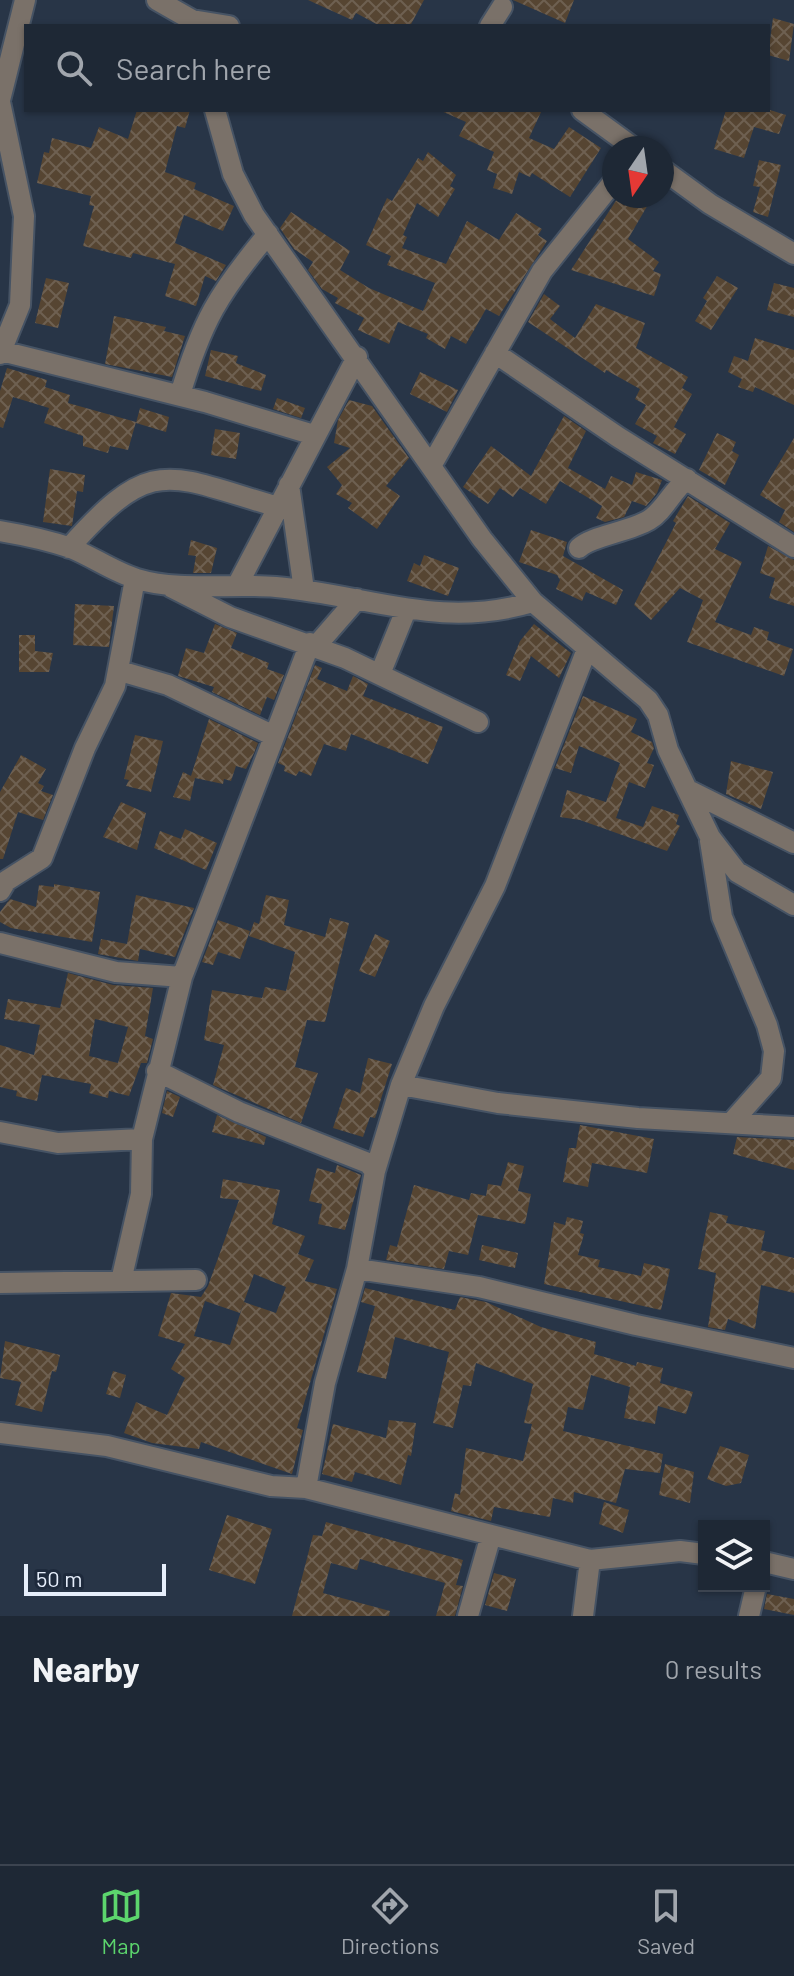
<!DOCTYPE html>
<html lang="en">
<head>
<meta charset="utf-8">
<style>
  body { margin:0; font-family:Barlow,sans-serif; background:#2b3441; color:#f1f3f6 }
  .controls { position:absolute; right:24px; bottom:24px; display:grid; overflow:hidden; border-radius:0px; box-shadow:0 2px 6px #0004 }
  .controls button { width:72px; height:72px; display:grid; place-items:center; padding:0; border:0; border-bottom:2px solid #3c4450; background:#1e2835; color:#f1f3f6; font:40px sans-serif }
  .compass { position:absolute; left:602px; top:136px; width:72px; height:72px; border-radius:50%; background:#1e2835; box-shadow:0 2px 6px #0004; rotate:193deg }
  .scale { position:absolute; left:24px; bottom:20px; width:142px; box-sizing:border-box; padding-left:8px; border:4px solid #e6eefb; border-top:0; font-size:22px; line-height:28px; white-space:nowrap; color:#e6eefb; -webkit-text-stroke:6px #1e2a3c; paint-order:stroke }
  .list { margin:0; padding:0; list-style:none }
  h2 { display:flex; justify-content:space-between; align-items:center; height:104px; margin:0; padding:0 32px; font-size:34px }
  h2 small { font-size:26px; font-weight:400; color:#a1a6ad }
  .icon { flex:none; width:44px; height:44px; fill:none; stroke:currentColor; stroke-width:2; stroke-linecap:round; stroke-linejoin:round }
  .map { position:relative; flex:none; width:794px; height:1616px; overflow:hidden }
  .search { position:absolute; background:#1e2835; box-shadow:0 2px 6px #0004; left:24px; right:24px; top:24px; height:88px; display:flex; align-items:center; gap:20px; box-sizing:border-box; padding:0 28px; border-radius:0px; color:#a1a6ad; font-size:30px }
  .sheet { height:248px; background:#1e2835 }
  nav { display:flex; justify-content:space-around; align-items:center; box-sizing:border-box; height:112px; border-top:2px solid #3c4450; background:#1e2835; font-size:22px; color:#a1a6ad }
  nav a { display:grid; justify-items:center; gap:4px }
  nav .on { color:#5cd56d }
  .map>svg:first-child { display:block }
  .building { fill:url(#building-cross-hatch); fill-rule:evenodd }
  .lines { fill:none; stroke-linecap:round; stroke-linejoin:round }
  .minor-casing { stroke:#465364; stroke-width:24 }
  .minor { stroke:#7a7169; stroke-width:20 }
</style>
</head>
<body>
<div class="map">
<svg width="794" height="1616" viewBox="0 0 794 1616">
  <defs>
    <pattern id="building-cross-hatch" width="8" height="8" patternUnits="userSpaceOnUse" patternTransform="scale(2)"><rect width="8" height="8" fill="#564532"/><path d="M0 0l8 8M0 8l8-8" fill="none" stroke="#6e6051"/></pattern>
  </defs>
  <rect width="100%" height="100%" fill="#283547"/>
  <path class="building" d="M308,0H424L410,26H380L356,13L352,20Z
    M513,0H574L565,23Z
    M773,18L794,24L789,61L768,55Z
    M137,110H190L185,128L177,126L165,172L196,183L194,189L234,206L223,231L184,215L175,243L226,265L216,281L205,276L196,306L165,296L175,264L133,253L131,258L83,246L94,206L89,205L91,196L37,183L44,152L49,153L52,138L91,148L99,127L128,139Z
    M439,110H542L529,138L554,149L569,127L601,148L570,197L532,173L530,177L519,172L512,194L493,188L497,174L487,170L494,152L459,136L466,122Z
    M726,110H770L786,115L779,134L754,127L744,158L714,149Z
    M428,152L456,175L450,186L455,189L438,217L417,203L403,235L407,237L402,248L446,264L467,221L499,240L516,213L542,229L538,235L547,241L499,316L486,309L466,344L451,336L445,349L426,338L428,334L398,322L389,344L358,330L364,318L335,303L338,298L322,289L308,270L313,262L294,249L280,228L291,212L350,251L340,270L369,288L423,311L435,283L387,265L391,256L366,245L387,198L392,201L418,158L423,161Z
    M759,160L781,165L768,217L753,212L760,187L753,186Z
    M619,196H653L628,239L659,262L653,271L661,274L654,296L571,270Z
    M717,276L738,288L711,330L695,321L707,301L703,298Z
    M46,278L69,283L58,328L35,323Z
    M774,283L794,288V317L767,310Z
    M544,294L560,306L550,319L575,338L596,304L645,323L636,348L688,377L682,388L692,394L674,427L686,434L675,454L653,443L657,436L635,424L646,405L635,399L640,389L606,370L605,373L528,322Z
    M114,316L166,327L164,331L185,336L172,377L105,364Z
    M755,338L794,350V405L755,387L753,392L738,387L742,379L728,372L734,356L748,361Z
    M211,350L238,356L236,363L266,375L261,391L205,376Z
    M7,368L47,380L45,387L70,395L68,403L136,422L128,450L110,446L108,453L83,446V436L44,423L49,408L13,397L3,428L0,427V391Z
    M420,372L458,390L447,412L410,394Z
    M277,398L305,408L301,418L273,409Z
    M349,400L372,406L409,458L386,486L400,496L377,529L348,508L352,503L336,494L342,485L327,467L350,448L334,443L338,420Z
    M140,408L169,417L166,432L136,423Z
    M564,416L586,431L568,468L605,489L611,476L632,485L636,472L662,480L657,493L646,506L632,501L624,517L605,522L596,518L602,506L560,481L546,504L520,488L513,497L500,488L488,504L463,487L491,446L531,476Z
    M215,429L240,433L236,459L211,455Z
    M717,433L736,442L732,451L739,455L725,485L699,470Z
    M794,438V532L779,522L785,510L760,495Z
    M50,469L85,475L83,492L77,491L72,526L43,522Z
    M688,496L730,523L715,549L742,562L715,622L751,635L754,627L769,632L767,640L793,649L784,676L687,642L703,600L680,588L651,620L634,605L676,523L673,521Z
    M531,530L567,542L563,556L623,590L616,605L586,592L582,601L556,589L560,580L557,575L519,562Z
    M191,540L217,548L211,573H193L196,556L188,555Z
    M768,546L794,560V606L769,598L775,578L760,573Z
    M424,555L459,568L448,596L407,581L414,563L420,566Z
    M75,604L114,606L109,647L73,645Z
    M215,624L237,633L231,648L269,663L267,669L284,675L274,700L267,697L260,715L212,692L214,687L178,676L186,648L204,653Z
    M534,624L571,653L559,678L531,656L520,681L506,675L520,641Z
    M19,635H35V651L53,653L49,672H19Z
    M315,665L322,668L317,679L347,691L353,676L368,684L363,696L443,727L428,764L351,734L346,751L324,744L311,776L299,771L296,776L284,771L285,766L278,763Z
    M583,696L637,719L631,732L652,742L654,748L647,763L654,765L645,788L629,782L616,818L643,827L652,806L679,815L676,824L680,826L667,851L580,820L560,817L567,790L606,802L620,763L579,746L571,773L555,768Z
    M209,719L258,743L254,753L246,769L236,766L231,781L224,779L223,784L195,778L190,801L173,797L183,772L191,776Z
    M135,735L163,741L151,792L126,786L129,780L124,779Z
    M21,755L46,769L38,783L44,786L41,791L53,795L43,820L18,812L3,859H0V792Z
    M731,761L773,772L761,809L726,794Z
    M121,802L146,813L137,850L103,837Z
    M185,829L217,843L206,870L154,848L160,831L181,839Z
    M54,884L100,892L92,942L11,928L0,922V912L10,899L36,907L39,885L54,887Z
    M136,895L194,908L175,957L140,949L138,961L98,954L101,939L127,944Z
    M266,895L289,900L284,925L325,937L330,918L349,923L325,1022L307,1020L295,1067L318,1073L301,1123L213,1085L224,1045L204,1040L212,990L262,998L265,987L286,991L295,952L249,936L254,922L259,924Z
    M218,920L250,931L240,959L218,952L213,965L202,962Z
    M375,934L390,941L375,977L359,971Z
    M68,973L113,985L153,988L145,1036L153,1039L147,1063H141L129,1096L109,1091L108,1098L89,1093L91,1084L42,1075L37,1101L16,1096L17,1091L0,1087V1045L34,1055L40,1025L4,1019L8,999L60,1008ZM95,1019L128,1027L118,1063L89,1056Z
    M368,1058L392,1064L375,1118L370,1117L363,1137L333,1128L346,1088L360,1093Z
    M167,1091L180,1097L173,1117L162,1113Z
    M217,1115L266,1137L264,1145L212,1132Z
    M580,1125L654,1139L647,1173L592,1163L588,1187L563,1182L569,1148H576Z
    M737,1137L794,1140V1170L733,1154Z
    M508,1162L524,1166L518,1191L531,1194L525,1224L478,1215L468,1255L449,1251L444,1269L386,1260L390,1245L397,1247L414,1185L469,1200L471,1193L486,1196L488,1184L501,1186Z
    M337,1165L361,1175L345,1230L318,1224L322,1204L309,1201L317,1168L335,1173Z
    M223,1179L280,1190L272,1224L305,1236L298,1254L314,1260L305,1281L337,1289L297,1428L303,1430L292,1474L201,1442L199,1449L152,1443L124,1433L136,1402L167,1415L185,1378L171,1369L185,1344L158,1336L171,1293L201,1297L208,1286L239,1200L220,1198ZM254,1274L286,1287L276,1313L244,1302L230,1345L194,1336L205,1301L240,1313Z
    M710,1212L728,1216L726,1223L765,1231L761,1250L794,1258V1293L761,1285L755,1329L728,1319L725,1330L708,1327L716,1273L698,1269Z
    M567,1217L583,1221L580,1233L584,1234L578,1255L600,1260L598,1267L641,1276L644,1263L670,1269L661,1310L544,1284L554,1222L565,1225Z
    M482,1245L518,1253L515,1268L479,1260Z
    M365,1288L455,1310L460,1297L486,1302L541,1327L596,1342L594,1354L636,1366L637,1362L663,1368L660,1383L693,1392L686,1414L658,1406L655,1424L624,1418L630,1387L591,1375L583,1410L568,1407L563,1431L663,1454L660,1473L625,1469L616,1503L574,1492L573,1503L553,1498L550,1517L494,1507L491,1521L451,1511L455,1493L460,1495L466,1448L523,1461L532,1424L524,1423L533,1384L476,1363L471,1386L463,1385L453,1428L433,1423L449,1352L395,1337L386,1379L357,1372L375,1306L361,1302Z
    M5,1341L60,1355L56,1372L52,1371L42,1412L15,1405L21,1382L0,1378Z
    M113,1371L126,1375L120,1398L106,1394Z
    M389,1420L416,1423L411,1456L408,1455L401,1485L355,1472L352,1482L322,1474L333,1424L386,1438Z
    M720,1446L749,1455L741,1483L726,1486L707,1479Z
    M665,1464L694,1472L690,1503L659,1495Z
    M604,1502L629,1510L623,1533L599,1524Z
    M227,1515L272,1529L255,1584L209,1570Z
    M326,1522L463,1560L456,1585L463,1586L455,1616H436L445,1583L360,1559L357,1570L331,1563L323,1593L390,1611L389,1616H292L313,1535L322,1536Z
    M494,1573L516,1579L507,1611L485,1605Z
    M767,1594L794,1599V1615L764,1609Z"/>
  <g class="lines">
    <defs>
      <path id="minor" d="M157,0L192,20L229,26
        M490,26L502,7
        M0,100L25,0
        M0,102L24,216L20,305L0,354
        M215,110L233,174L254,215L482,539L533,602L648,700L658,715L668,750L710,837L737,872L794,905
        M582,110L634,148
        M662,169L710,204L794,254
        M1,351L205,402L314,435
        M495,353L618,437L794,547
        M180,395C202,321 218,294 268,234
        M431,466L542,271L614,181
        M289,485L304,590
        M0,531C24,535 48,540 71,548C93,557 114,572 137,579C180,592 231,583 276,587C368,595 439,630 533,602
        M69,548C153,453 167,475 278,507
        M579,548C591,536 629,532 649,520C664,511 672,491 687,479
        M238,584L357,357
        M171,587L230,617L345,658L478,722
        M316,646L357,599
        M120,671L168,685L274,736
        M380,674L406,610
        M688,790L794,843
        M710,841L722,917L767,1025L774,1051L771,1078L732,1122
        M0,891L6,881L42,858L85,748L115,686L135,579
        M0,943L116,972L182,977
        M157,1071L239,1112L368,1163L375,1171
        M401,1085L498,1103L638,1118L794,1127
        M0,1132L58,1143L142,1139
        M357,1269L479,1287L636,1325L794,1358
        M121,1281L141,1194L142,1139L182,977L310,643
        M0,1283L196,1280
        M0,1433L107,1446L271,1486L306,1488L590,1560L680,1551L704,1554
        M306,1488L325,1383L357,1269L375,1171L401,1085L434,1006L495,886L587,649
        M764,1562L794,1569
        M468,1616L491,1535
        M583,1616L590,1560
        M749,1616L756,1586"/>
    </defs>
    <use href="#minor" class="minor-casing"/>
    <use href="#minor" class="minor"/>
  </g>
</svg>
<div class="controls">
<button><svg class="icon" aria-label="layers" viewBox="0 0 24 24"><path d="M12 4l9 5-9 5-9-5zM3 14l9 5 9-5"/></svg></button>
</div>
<svg class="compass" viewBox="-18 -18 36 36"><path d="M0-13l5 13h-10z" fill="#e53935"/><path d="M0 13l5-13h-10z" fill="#a1a6ad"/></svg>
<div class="scale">50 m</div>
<div class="search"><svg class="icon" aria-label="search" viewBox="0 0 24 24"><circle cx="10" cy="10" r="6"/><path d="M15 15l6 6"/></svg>Search here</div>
</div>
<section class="sheet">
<h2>Nearby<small>0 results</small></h2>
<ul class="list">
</ul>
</section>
<nav>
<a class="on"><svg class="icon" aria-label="map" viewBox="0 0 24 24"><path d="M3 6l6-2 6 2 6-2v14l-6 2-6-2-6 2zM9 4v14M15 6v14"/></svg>Map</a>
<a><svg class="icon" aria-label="directions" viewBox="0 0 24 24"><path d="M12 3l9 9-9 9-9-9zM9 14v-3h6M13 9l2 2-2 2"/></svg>Directions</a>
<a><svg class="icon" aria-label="saved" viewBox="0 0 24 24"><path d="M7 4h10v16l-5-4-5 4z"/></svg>Saved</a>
</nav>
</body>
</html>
